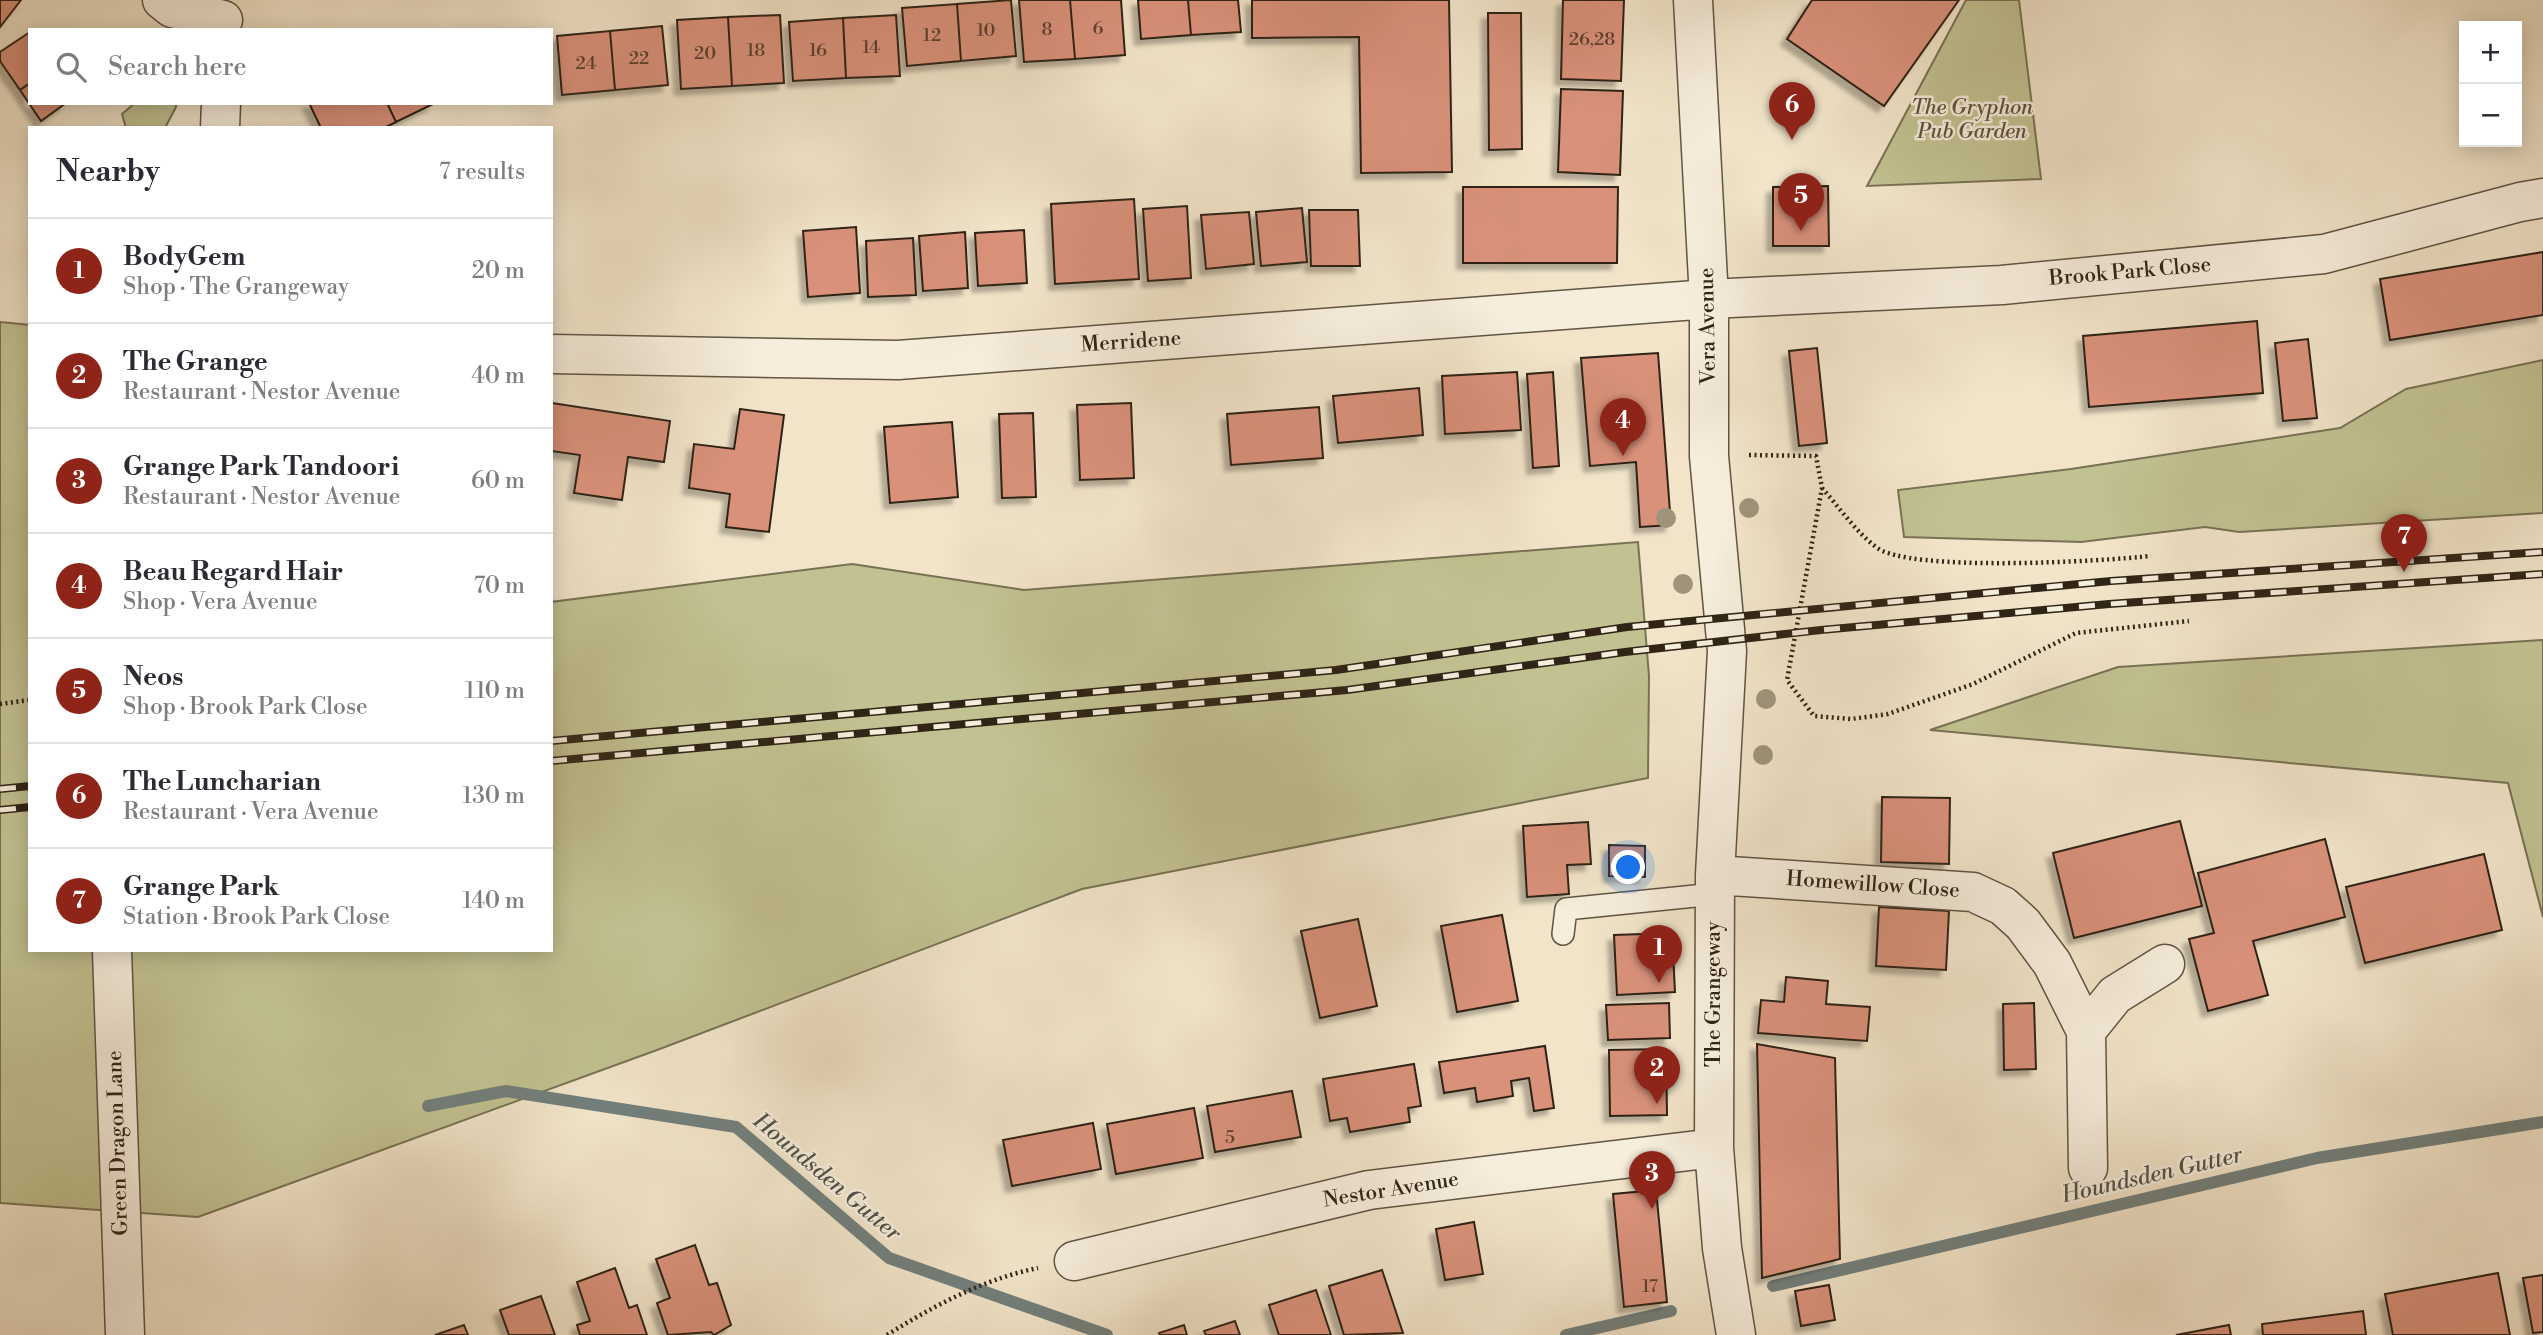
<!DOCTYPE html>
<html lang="en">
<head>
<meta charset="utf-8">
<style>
  body { margin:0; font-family:"Libre Bodoni",serif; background:#f2f2f3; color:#2b2b33 }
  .controls { position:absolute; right:21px; top:21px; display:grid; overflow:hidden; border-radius:0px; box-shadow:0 4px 18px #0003 }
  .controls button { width:63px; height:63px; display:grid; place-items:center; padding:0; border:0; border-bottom:2px solid #e1e1e2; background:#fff; color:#2b2b33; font:35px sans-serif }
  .you { position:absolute; left:1629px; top:868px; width:24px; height:24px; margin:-18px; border:5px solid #fff; border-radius:50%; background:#1a73e8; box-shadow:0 0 0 10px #1a73e833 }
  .badge { display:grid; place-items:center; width:46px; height:46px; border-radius:50%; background:#8f2418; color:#fff; font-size:23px; font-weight:700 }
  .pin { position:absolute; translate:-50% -58px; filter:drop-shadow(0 2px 4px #0008) }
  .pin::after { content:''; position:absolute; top:37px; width:24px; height:21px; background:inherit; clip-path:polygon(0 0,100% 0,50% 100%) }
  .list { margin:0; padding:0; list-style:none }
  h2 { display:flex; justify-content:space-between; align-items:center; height:91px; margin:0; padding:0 28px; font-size:30px }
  h2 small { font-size:23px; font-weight:400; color:#7c7c81 }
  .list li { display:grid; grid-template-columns:46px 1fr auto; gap:21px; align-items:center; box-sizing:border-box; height:105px; padding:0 28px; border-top:2px solid #e1e1e2 }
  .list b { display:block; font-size:26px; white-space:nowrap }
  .list p { margin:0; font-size:23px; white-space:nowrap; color:#7c7c81 }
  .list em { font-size:23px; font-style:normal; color:#7c7c81 }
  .icon { flex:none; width:38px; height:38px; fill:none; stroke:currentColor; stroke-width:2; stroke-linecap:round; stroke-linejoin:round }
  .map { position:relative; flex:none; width:2543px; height:1335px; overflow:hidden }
  .search { position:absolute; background:#fff; box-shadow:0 4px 18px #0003; left:28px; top:28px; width:525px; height:77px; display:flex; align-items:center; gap:18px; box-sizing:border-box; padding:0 24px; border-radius:0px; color:#7c7c81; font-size:26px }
  .panel { position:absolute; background:#fff; box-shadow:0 4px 18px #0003; left:28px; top:126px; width:525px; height:826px; border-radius:0px }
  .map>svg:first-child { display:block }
  .green { fill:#c2c191; stroke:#787254; stroke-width:2 }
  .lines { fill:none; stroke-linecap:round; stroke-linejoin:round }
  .stream { stroke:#727f7b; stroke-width:12 }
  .building { fill:#d9917a; stroke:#2f2416; stroke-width:2; filter:url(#shadow) }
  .service-casing { stroke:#605443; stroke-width:24 }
  .minor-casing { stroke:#605443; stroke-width:41 }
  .tertiary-casing { stroke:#605443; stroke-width:41 }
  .path { stroke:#2f2416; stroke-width:4.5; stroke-dasharray:2 3.5; stroke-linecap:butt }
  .service { stroke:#f6eddc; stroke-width:21 }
  .minor { stroke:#f6eddc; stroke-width:38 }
  .tertiary { stroke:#f6eddc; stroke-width:38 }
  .rail-casing { stroke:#2f2416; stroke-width:8 }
  .rail { stroke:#f6eddc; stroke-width:5; stroke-dasharray:16; stroke-linecap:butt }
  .tree { fill:#9e947b }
  .labels { text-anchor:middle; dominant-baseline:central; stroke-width:5; stroke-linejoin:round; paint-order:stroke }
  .number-label { font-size:18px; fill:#5a3f2f }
  .park-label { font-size:21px; font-style:italic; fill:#5b533b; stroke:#f6eddc }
  .street-label { font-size:21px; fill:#2f2416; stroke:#f6eddc }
  .water-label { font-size:23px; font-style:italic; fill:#505249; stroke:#f6eddc }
</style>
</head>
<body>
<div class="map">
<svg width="2543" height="1335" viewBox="0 0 2543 1335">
  <defs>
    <filter id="shadow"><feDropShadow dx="-6" dy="6" stdDeviation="2" flood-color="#0004"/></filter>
  </defs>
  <rect width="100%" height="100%" fill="#f1e4c9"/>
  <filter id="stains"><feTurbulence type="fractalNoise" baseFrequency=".00286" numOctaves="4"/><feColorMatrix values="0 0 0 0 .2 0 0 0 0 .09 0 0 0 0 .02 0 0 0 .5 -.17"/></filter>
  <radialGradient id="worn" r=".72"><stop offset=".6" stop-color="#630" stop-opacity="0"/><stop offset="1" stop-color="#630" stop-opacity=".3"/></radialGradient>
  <path class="green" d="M1966,0H2019L2041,179L1867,186Z
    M135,103H176V107L165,128H126L122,114Z
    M0,322L30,325V950H551V602L852,564L1024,590L1638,542L1649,676L1648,778L1082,889L657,1050L198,1217L0,1203Z
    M2543,360V513L2239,532L2205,527L2081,542L1904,537L1898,490L2071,469L2340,428L2406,389Z
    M2543,640V917L2508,783L1930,730L2118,667Z"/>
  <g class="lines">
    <path class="stream" d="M428,1106L506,1091L736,1127L889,1258L1107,1335
      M1773,1286L2317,1158L2543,1122
      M1566,1335L1671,1311"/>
  </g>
  <path class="building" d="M0,0H21L0,27Z
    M1011,0L1016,56L961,61L957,4Z
    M1019,0H1070L1075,59L1024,62Z
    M1070,0H1121L1125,55L1075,59Z
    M1138,0H1188L1191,35L1141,39Z
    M1188,0H1238L1241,32L1191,35Z
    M1252,0H1449L1452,172L1361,173L1359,37L1252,38Z
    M1563,0H1624L1621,81L1561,79Z
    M1812,0H1959L1884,106L1787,39Z
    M957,4L961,61L907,66L902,8Z
    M1488,13H1521L1522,149L1489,150Z
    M780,15L784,83L732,86L728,17Z
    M896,15L900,76L846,78L843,18Z
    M728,17L732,86L681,89L677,20Z
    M843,18L846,78L793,81L789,22Z
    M662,26L668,85L615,90L610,31Z
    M610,31L615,90L562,95L557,36Z
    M30,32V83L20,90L0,61V52Z
    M30,83V103H66L41,121L20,90Z
    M1561,89L1623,91L1620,175L1558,172Z
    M309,103H387L396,122L384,128H321Z
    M387,103H435L396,122Z
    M1828,186L1829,246H1773V187Z
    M1463,187H1618L1617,263H1463Z
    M1134,199L1139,279L1055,284L1051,204Z
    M1187,206L1191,278L1148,281L1143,209Z
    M1302,208L1307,262L1261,266L1256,212Z
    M1309,210H1358L1360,266H1311Z
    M1249,212L1254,264L1206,269L1201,215Z
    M856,227L860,293L808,297L803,231Z
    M1024,230L1027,283L978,286L975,233Z
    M965,232L968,288L923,291L919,236Z
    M913,238L916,295L868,297L866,241Z
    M2543,252V315L2390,340L2380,279Z
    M2257,321L2263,393L2089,407L2083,336Z
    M2308,339L2317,418L2283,421L2275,343Z
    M1817,348L1827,443L1799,446L1789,351Z
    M1658,353L1671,525L1640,527L1636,462L1590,466L1581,358Z
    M1517,372L1521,430L1445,434L1442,376Z
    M1553,372L1559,466L1533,468L1527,374Z
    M1419,388L1423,435L1338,443L1333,396Z
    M552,403L670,421L664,462L628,457L622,500L574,493L580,455L551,451Z
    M1131,403L1134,478L1080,480L1077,405Z
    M1319,407L1323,458L1231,465L1227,414Z
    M740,409L784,415L769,532L726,527L730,494L689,488L694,444L734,449Z
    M1033,413L1036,497L1002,498L999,414Z
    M952,422L958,497L890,503L884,427Z
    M1882,797L1950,798L1949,864L1881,862Z
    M2180,821L2202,906L2074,938L2053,853Z
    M1588,822L1591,864L1567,865L1569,894L1527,897L1523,826Z
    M2325,839L2345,917L2253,941L2268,995L2208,1011L2189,939L2214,933L2198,873Z
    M1609,845L1645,846V877L1609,876Z
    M2484,854L2502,930L2365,963L2346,887Z
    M1879,907L1949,911L1946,970L1876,966Z
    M1502,915L1518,1001L1457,1012L1441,926Z
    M1358,919L1377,1006L1320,1018L1301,931Z
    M1672,933L1675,992L1617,995L1614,935Z
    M1786,977L1828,981L1826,1004L1870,1007L1867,1041L1758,1033L1761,1000L1784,1002Z
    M1669,1003L1670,1038L1608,1040L1606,1005Z
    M2034,1003L2036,1069L2004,1070L2003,1004Z
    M1757,1044L1835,1058L1840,1259L1762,1278Z
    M1545,1046L1554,1108L1534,1111L1529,1078L1511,1081L1513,1096L1477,1102L1475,1088L1444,1093L1439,1062Z
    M1666,1049L1667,1115L1610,1116L1609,1050Z
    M1414,1064L1421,1106L1408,1108L1410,1122L1350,1132L1347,1118L1330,1121L1323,1079Z
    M1292,1091L1301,1137L1215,1152L1207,1106Z
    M1194,1108L1203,1158L1116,1174L1107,1124Z
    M1093,1123L1101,1169L1012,1186L1003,1140Z
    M1656,1190L1667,1302L1624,1307L1613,1194Z
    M1474,1222L1483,1274L1445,1280L1436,1229Z
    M695,1245L709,1285L717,1283L731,1325L714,1335L711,1332L668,1335L657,1303L670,1298L656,1259Z
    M615,1268L629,1308L637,1305L647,1335H580L577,1325L590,1321L577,1282Z
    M1382,1270L1403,1333L1344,1335L1329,1286Z
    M2498,1273L2510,1335H2393L2385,1294Z
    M2543,1275V1332L2533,1333L2523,1278Z
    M1829,1285L1835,1320L1801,1326L1795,1291Z
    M1316,1290L1331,1335H1279L1269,1305Z
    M541,1296L555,1335H509L500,1310Z
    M2363,1311L2366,1335H2263L2262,1324Z
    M1235,1321L1240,1335H1206L1204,1331Z
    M464,1325L468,1335H435Z
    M1184,1325L1187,1335H1160L1159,1333Z
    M2229,1325L2231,1335H2176Z"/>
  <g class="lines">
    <defs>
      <path id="service" d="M1563,934L1566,909L1715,894"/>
      <path id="minor" d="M1693,0L1709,299V456L1727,651L1715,875L1714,1148L1722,1248L1736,1335
        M551,354L898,360L1709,299L2002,285L2324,254L2520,202L2543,198
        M1715,875L1973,892L2003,906L2023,924L2052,963L2086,1031L2088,1168
        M2086,1031L2115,995L2165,964
        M1074,1261L1369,1190L1714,1148"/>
      <path id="tertiary" d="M162,0L172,8L223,20
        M220,128L221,103
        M112,950L125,1335"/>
    </defs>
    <use href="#service" class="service-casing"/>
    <use href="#minor" class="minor-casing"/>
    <use href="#tertiary" class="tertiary-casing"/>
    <path class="path" d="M1749,455L1816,456L1822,488L1787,680L1814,716L1851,719L1888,714L1973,684L2076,633L2189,621
      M1822,488C1839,507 1856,532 1876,547C1908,573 2104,561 2151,556
      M0,704L30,700
      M887,1335C933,1306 984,1279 1038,1268"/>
    <use href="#service" class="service"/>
    <use href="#minor" class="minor"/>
    <use href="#tertiary" class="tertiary"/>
    <defs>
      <path id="rail" d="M551,741L1336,670L1627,627L2111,581L2543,552
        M551,761L1347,690L1625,652L1821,630L2109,604L2543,574
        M0,789L30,786
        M0,810L30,807"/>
    </defs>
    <use href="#rail" class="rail-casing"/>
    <use href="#rail" class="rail"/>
  </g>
  <g class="tree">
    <circle cx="1749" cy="508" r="10"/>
    <circle cx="1666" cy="518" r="10"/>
    <circle cx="1683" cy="584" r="10"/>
    <circle cx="1766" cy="699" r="10"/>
    <circle cx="1763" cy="755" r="10"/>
  </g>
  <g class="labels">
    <g class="number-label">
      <text x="1098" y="28">6</text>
      <text x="1047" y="29">8</text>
      <text x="986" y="30">10</text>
      <text x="932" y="35">12</text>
      <text x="1592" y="39">26,28</text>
      <text x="871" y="47">14</text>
      <text x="756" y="50">18</text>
      <text x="818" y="50">16</text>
      <text x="705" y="53">20</text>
      <text x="639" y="58">22</text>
      <text x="586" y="63">24</text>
      <text x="1230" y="1137">5</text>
      <text x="1650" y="1286">17</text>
    </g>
    <g class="park-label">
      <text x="1972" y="108">The Gryphon<tspan x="1972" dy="24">Pub Garden</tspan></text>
    </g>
    <g class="street-label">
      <text transform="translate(2130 272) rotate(-5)">Brook Park Close</text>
      <text transform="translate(1708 326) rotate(-91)">Vera Avenue</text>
      <text transform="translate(1131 342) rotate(-4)">Merridene</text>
      <text transform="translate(1873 885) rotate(4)">Homewillow Close</text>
      <text transform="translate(1714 994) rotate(-90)">The Grangeway</text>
      <text transform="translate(118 1143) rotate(-92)">Green Dragon Lane</text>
      <text transform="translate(1391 1190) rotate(-9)">Nestor Avenue</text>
    </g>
    <g class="water-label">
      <text transform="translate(2152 1175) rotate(-13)">Houndsden Gutter</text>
      <text transform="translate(827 1177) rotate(40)">Houndsden Gutter</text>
    </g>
  </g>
  <rect width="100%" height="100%" filter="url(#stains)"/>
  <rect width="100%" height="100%" fill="url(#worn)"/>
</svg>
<div class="controls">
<button>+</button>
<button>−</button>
</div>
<div class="you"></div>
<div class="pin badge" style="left:1659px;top:983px">1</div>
<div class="pin badge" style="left:1657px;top:1104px">2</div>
<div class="pin badge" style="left:1652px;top:1209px">3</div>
<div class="pin badge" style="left:1623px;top:456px">4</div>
<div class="pin badge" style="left:1801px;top:231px">5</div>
<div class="pin badge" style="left:1792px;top:140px">6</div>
<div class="pin badge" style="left:2404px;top:572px">7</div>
<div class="search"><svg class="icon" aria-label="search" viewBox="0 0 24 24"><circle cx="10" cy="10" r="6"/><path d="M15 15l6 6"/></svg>Search here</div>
<section class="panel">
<h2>Nearby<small>7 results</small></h2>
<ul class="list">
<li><span class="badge">1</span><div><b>BodyGem</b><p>Shop · The Grangeway</p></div><em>20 m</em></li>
<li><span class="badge">2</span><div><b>The Grange</b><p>Restaurant · Nestor Avenue</p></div><em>40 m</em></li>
<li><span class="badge">3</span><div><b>Grange Park Tandoori</b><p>Restaurant · Nestor Avenue</p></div><em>60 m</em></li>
<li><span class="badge">4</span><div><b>Beau Regard Hair</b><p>Shop · Vera Avenue</p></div><em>70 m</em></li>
<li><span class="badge">5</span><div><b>Neos</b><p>Shop · Brook Park Close</p></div><em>110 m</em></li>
<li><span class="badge">6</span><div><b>The Luncharian</b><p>Restaurant · Vera Avenue</p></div><em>130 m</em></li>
<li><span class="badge">7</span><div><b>Grange Park</b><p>Station · Brook Park Close</p></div><em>140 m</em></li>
</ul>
</section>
</div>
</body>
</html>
